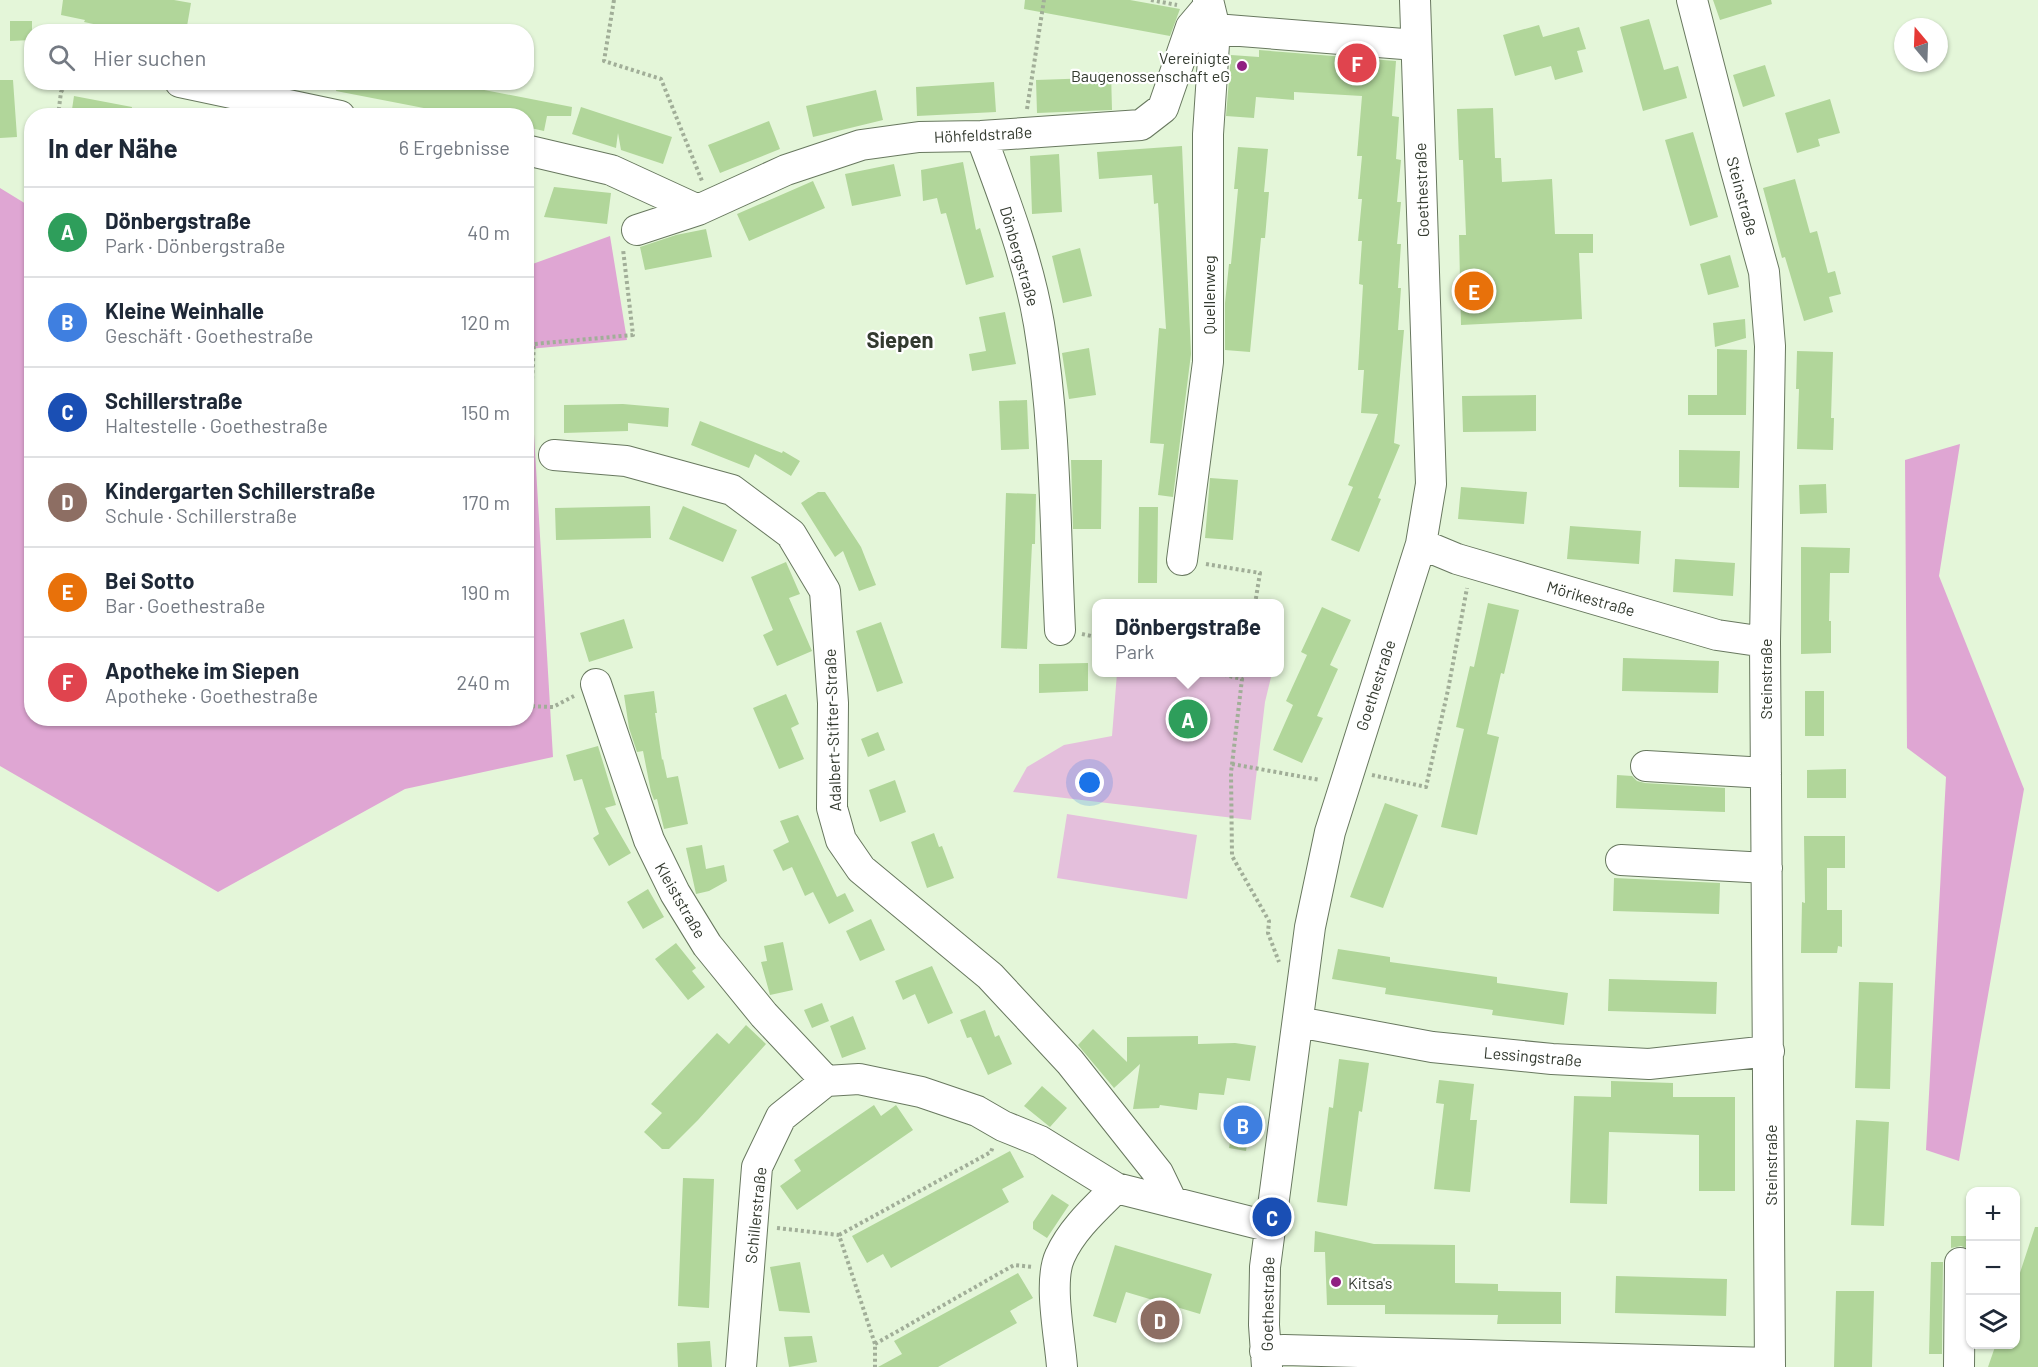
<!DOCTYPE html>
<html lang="de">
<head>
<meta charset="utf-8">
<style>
  body { margin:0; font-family:Barlow,sans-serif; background:#f2f2f3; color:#1f2937 }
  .controls { position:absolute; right:18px; bottom:18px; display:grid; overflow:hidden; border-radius:12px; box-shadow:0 2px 4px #0004 }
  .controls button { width:54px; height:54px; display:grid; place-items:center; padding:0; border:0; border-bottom:2px solid #e0e1e3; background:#fff; color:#1f2937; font:30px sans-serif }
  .compass { position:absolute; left:1894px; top:18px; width:54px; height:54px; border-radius:50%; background:#fff; box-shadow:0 2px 4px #0004; rotate:341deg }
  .you { position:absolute; left:1090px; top:783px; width:21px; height:21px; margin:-15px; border:4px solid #fff; border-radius:50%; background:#1a73e8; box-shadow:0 0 0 9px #1a73e833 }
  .badge { display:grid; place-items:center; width:39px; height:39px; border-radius:50%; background:#0b8043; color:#fff; font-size:20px; font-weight:700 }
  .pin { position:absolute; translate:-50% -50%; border:3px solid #fff; box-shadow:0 2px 6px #0006 }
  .popup { position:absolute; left:1092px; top:599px; width:192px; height:78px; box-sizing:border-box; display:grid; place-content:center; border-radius:12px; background:#fff; filter:drop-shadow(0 2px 4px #0005); font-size:20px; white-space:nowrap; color:#747a83 }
  .popup b { font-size:22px; color:#1f2937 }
  .popup::after { content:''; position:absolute; left:50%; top:100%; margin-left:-12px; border:12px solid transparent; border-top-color:#fff }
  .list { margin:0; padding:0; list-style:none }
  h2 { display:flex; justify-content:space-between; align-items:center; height:78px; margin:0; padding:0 24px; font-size:26px }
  h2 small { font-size:20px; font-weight:400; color:#747a83 }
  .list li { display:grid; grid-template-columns:39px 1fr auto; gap:18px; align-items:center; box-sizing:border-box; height:90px; padding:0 24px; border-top:2px solid #e0e1e3 }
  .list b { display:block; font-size:22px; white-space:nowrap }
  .list p { margin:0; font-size:20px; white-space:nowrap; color:#747a83 }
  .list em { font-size:20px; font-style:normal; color:#747a83 }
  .icon { flex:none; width:33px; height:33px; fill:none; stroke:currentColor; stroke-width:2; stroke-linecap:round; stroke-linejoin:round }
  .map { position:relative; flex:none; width:2038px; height:1367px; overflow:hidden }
  .search { position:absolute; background:#fff; box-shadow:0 2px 4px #0004; left:24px; top:24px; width:510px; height:66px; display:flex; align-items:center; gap:15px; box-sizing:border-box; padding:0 21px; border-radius:24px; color:#747a83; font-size:22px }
  .panel { position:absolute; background:#fff; box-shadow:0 2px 4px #0004; left:24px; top:108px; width:510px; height:618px; border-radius:24px }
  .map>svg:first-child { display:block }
  .green { fill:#e4bfdc }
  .forest { fill:#dfa6d3 }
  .building { fill:#b1d69a }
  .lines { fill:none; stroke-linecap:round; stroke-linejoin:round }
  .minor-casing { stroke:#68785f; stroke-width:32 }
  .path { stroke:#a1ae98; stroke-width:4; stroke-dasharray:3 3; stroke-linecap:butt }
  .minor { stroke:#fff; stroke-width:30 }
  .poi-dot { fill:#902081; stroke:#fff; stroke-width:2 }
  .labels { text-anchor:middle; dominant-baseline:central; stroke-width:4.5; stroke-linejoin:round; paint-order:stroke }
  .poi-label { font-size:16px; fill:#333a2f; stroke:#fff; text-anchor:end }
  .street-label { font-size:16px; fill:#333a2f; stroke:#fff }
  .district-label { font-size:22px; font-weight:bold; fill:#333a2f; stroke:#fff }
</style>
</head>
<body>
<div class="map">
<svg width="2038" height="1367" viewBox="0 0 2038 1367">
  <rect width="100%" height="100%" fill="#e4f6d9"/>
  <path class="green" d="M1117,673H1272L1265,702L1251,820L1013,792L1027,767L1064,745L1112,736Z
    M1067,814L1197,835L1187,899L1057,878Z"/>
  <path class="forest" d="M0,188L31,207L32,718H526L527,266L610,236L627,340L529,349L553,757L405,789L218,892L0,766Z
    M1960,444L1939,576L2024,789L1959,1161L1926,1150L1946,777L1907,748L1905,460Z"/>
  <path class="building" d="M63,0H174L191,3L186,32H131L84,22L85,20L61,15Z
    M1025,0H1130L1180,9L1170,36L1024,9Z
    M1713,0H1771L1772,4L1720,20Z
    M1649,19L1664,70L1678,66L1687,98L1643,111L1620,27Z
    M10,21H32V40L10,41Z
    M1539,25L1543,37L1579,27L1586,49L1577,51L1583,72L1555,80L1551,66L1515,76L1503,35Z
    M1259,50L1396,61L1392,116L1399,117L1396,159L1401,160L1397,202H1401L1397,244H1401L1398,288H1401L1398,330H1404L1394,443L1400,445L1378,498L1381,499L1359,552L1331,540L1353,487L1348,485L1378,414L1361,413L1364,370H1358L1363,285L1359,284L1362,241H1358L1362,199H1358L1362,156H1357L1362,96L1294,92V100L1256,97L1254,118L1226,116L1231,55L1259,57Z
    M1765,65L1775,96L1743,107L1733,75Z
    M1094,72H1111L1112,110L1037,113L1036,80L1094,78Z
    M0,80H13L17,137L0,138Z
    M337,82H443L572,107L571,116H547L544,131L526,127V116H465L336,91Z
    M994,82L996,112L917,116L916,87Z
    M876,90L883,120L813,137L806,106Z
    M74,96L132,107L131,116H71Z
    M1830,99L1840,133L1818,139L1820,146L1797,153L1785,113Z
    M581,107L672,137L663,164L621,150L618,133L616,148L572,134Z
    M1493,108L1495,158H1501L1502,182L1552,179L1555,234H1593V253H1579L1582,319L1461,325L1459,235H1466L1463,160H1459L1457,109Z
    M769,121L780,149L720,173L708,145Z
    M1693,132L1718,217L1690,226L1665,140Z
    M1182,146L1191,354L1173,497L1158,495L1164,444L1150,443L1159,328L1166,329L1158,203L1154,204L1152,175L1099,179L1097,152Z
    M1238,147L1268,149L1264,192H1269L1265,238H1261L1250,352L1225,350V303L1229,264H1231L1238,189H1234Z
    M1059,154L1062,212L1032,214L1030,156Z
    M963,162L976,230L980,228L994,277L966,285L946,213L941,214L937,198L923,201L921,170Z
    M894,164L901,196L852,206L845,174Z
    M1795,179L1810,233L1817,231L1828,273L1835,271L1841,294L1829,297L1833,312L1804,321L1785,257L1782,258L1763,188Z
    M813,181L825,208L749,241L737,214Z
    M554,187L611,193L607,224L544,217Z
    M706,229L712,257L645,270L640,247L676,235Z
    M1080,248L1092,296L1063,303L1052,256Z
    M1730,255L1739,287L1708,295L1700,264Z
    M1005,312L1016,364L972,371L969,354L986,351L979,317Z
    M1745,319L1746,338L1715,347L1713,323Z
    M1089,348L1096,395L1069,399L1062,353Z
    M1717,349L1747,350L1746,415H1688V395H1717Z
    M1797,351L1833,352L1831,418H1834L1833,450L1797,449L1799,389H1796Z
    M1536,395V431L1463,432L1462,396Z
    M1027,400L1029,449L1001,450L999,401Z
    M623,404L669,408L668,427L628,423V431L564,433V405Z
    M700,421L782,453L783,451L800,461L791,476L755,454L749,468L691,445Z
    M1679,450L1740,451L1739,488L1679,487Z
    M1071,460H1102L1101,529H1073Z
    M1210,478L1238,480L1233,540L1205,538Z
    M1826,484L1827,513L1800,514L1799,485Z
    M1461,487L1527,492L1524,524L1458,519Z
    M818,492H825L861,547L876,585L859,591L843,551L835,557L801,503Z
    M1006,493L1036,494L1035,544H1032L1027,649L1001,648Z
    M650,506L651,538L556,540L555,508Z
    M683,506L737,530L723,562L669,539Z
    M1139,507H1158L1157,583H1138Z
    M1570,526L1641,531L1639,564L1567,559Z
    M1801,547L1850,548L1849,573H1830L1829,621H1831V653L1801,654Z
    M1675,559L1735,563L1733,596L1673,592Z
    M786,562L800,594L789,598L812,651L777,666L763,635L773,630L751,577Z
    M1488,603L1519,610L1504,674L1501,673L1487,734L1499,737L1477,835L1441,827L1464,729L1456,727L1470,666L1474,667Z
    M1322,607L1351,620L1330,665L1338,669L1317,716L1323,718L1302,763L1273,750L1293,705L1286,701L1307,655L1301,652Z
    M624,619L633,648L589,662L580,633Z
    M881,622L903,683L877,692L856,631Z
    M1623,658L1719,661L1718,693L1622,691Z
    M1088,663V691L1039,693V664Z
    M654,691L657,713H655L662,760L663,759L667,778L678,776L688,824L664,829L657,799L654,800L651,792L643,751L637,752L629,728L624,695Z
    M1805,691H1824V736H1805Z
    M786,694L799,724L791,728L804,759L779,769L753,708Z
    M878,732L885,750L868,757L861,739Z
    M598,746L616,805L605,808L631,853L609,866L593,838L599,834L582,779L574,781L566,755Z
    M1846,769V798H1807V770Z
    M1617,775L1632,776L1637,781L1645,783L1725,788V812L1616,808Z
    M895,780L906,812L880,822L869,790Z
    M1385,803L1418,815L1383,908L1350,897Z
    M798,815L837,897L845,893L854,911L829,924L813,892L805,896L792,867L783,871L773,850L789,842L780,821Z
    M934,833L939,847L942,846L954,878L927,888L911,842Z
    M1804,836H1845V868H1827V910H1842V947L1838,946L1837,953H1801L1802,902L1805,903Z
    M702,845L706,869L724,865L727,881L709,891L696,894L686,848Z
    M1614,878L1720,883L1719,914L1613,911Z
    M648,889L664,917L643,929L627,902Z
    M871,919L885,950L860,961L846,931Z
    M783,942L793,990L770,995L761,962L767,961L764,946Z
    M676,943L696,968L692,971L705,987L688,1000L655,959Z
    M1338,949L1390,957V962L1497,977V983L1568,993L1564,1025L1492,1015L1493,1010L1385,994L1386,988L1332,979Z
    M932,966L953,1013L928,1024L915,994L903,1000L895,981Z
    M1609,979L1717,982L1716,1014L1608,1011Z
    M1859,982L1893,983L1890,1089L1855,1088Z
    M822,1003L829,1021L812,1028L804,1010Z
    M985,1010L995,1037L999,1035L1012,1064L988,1075L971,1037L967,1038L960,1020Z
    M853,1016L866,1049L842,1058L830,1026Z
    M746,1025L766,1044L698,1120L669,1149H662L644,1132L662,1113L651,1104L717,1033L729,1044Z
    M1093,1029L1127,1062V1037L1198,1036V1044L1235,1043L1256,1046L1250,1081L1227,1078L1224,1095L1199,1093L1197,1110L1160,1105L1159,1108L1133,1109L1140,1064L1114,1088L1078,1045Z
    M1339,1059L1369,1063L1362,1112L1359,1111L1347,1206L1317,1202L1329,1107L1333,1108Z
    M1439,1080L1474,1084L1470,1120H1477L1470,1192L1434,1189L1444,1104L1436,1103Z
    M1611,1081L1673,1083V1097H1735V1191H1699V1135L1609,1132L1607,1204L1570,1203L1574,1096L1611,1097Z
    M1042,1086L1067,1108L1050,1127L1024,1106Z
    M874,1105L881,1116L896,1105L913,1130L797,1210L780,1186L801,1171L794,1160Z
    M1235,1115L1251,1118L1246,1151L1229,1148Z
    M1856,1120L1889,1122L1884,1226L1851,1225Z
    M1010,1151L1024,1177L1002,1189L1009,1202L891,1268L883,1254L867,1263L852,1236Z
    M683,1178L714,1179L709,1308L678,1306Z
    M1052,1194L1069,1205L1047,1238L1033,1229V1222Z
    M2035,1227H2038V1367H1988L1996,1344H2016V1285Z
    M1315,1231L1374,1244L1455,1245V1283L1498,1284V1291L1561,1292V1324H1497L1498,1315L1385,1314V1305H1327L1325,1252H1314Z
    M1951,1236H1971V1250L1961,1246L1951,1248Z
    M1115,1245L1212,1274L1200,1314L1126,1292L1116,1323L1093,1316Z
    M800,1262L810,1313L779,1311L770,1267Z
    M1931,1262H1943L1942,1354H1929Z
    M1018,1273L1033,1298L1010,1311L1017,1323L938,1367H878L902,1354L894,1341Z
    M1616,1276L1727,1279L1726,1316L1615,1313Z
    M1836,1291H1874L1872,1367H1834Z
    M812,1336L817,1362L789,1367L784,1337Z
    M710,1341L712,1367H678L677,1343Z"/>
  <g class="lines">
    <defs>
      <path id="minor" d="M1692,0L1735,167L1764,272L1770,346L1765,642L1770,1367
        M1215,29L1416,45
        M180,82L340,116
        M981,136C1004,198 1028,259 1039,324C1056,425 1055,528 1060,630
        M526,150L611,170L698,210L786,170L861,145L919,137L981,136L1141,125L1163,108L1191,27L1208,7
        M637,230L698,210
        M554,455L626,461L732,490L791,534L825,591L833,703L832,808L841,840L861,869L990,976L1070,1062L1158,1173L1172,1202
        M1421,544L1457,559L1717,635L1765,642
        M1182,560L1208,362V134L1215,29L1208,0
        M596,684L649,840L675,893L707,945L764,1015L826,1081
        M1646,766L1766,773
        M1621,860L1767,868
        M1298,1022L1432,1047L1552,1059L1649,1064L1769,1051
        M1265,1351L1284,1350L1770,1363
        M741,1367L757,1167L781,1117L826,1081L859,1079L921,1092L977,1111L1003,1126L1040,1141L1116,1188L1271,1227
        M1062,1367C1060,1338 1048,1281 1060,1256C1072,1229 1096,1208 1116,1188
        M1267,1367L1264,1325L1265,1267L1310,927L1330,832L1421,544L1431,484L1415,0
        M1959,1367L1960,1263"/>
    </defs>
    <use href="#minor" class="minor-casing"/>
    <path class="path" d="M614,0L604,61L661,79L702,181
      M1151,0L1177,5
      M1027,109L1044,0
      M58,116L61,92L68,82
      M528,451L534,344L633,335L623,249
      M1206,564L1260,573L1255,604
      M1082,634L1096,637
      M1212,672L1242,679L1231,773L1232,856L1269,921L1268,933L1279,962
      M526,706L553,707L574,696
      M1232,764L1320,780
      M1372,775L1426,787L1448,690L1467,588
      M777,1228L839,1235L875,1344V1367
      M839,1235L991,1152L993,1146
      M875,1344L1014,1265L1033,1267"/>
    <use href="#minor" class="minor"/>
  </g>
  <g class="poi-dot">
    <circle cx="1242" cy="66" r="6"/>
    <circle cx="1336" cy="1282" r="6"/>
  </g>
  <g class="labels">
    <g class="poi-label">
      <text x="1230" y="57">Vereinigte<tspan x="1230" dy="18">Baugenossenschaft eG</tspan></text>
      <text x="1348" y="1282" text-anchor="start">Kitsa's</text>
    </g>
    <g class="street-label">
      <text transform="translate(983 134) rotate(-3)">Höhfeldstraße</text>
      <text transform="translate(1421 190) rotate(-92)">Goethestraße</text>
      <text transform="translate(1743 196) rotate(75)">Steinstraße</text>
      <text transform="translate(1020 256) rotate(74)">Dönbergstraße</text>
      <text transform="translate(1208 295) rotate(-90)">Quellenweg</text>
      <text transform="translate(1591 598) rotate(16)">Mörikestraße</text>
      <text transform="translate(1765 679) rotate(-90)">Steinstraße</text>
      <text transform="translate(1375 685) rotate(-72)">Goethestraße</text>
      <text transform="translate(832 730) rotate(-92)">Adalbert-Stifter-Straße</text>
      <text transform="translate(681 900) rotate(60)">Kleiststraße</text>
      <text transform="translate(1533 1056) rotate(5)">Lessingstraße</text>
      <text transform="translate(1770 1165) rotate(-90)">Steinstraße</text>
      <text transform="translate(755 1215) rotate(-84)">Schillerstraße</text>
      <text transform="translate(1267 1304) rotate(-89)">Goethestraße</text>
    </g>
    <g class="district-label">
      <text x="900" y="339">Siepen</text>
    </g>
  </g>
</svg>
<div class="controls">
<button>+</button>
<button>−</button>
<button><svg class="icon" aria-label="layers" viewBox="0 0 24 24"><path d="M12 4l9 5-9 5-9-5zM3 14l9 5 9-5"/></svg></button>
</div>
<svg class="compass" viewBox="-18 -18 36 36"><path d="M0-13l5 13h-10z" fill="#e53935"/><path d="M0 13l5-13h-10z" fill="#747a83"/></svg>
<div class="you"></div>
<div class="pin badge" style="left:1188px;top:719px;background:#2e9e5b">A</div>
<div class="popup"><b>Dönbergstraße</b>Park</div>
<div class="pin badge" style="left:1243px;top:1125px;background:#3f7fe0">B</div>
<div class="pin badge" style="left:1272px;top:1217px;background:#1a4fb4">C</div>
<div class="pin badge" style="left:1160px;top:1320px;background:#8d6e63">D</div>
<div class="pin badge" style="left:1474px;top:291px;background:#e8710a">E</div>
<div class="pin badge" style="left:1357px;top:63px;background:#e0444e">F</div>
<div class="search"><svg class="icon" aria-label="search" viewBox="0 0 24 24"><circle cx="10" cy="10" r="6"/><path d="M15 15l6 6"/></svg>Hier suchen</div>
<section class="panel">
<h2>In der Nähe<small>6 Ergebnisse</small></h2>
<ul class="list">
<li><span class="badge" style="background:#2e9e5b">A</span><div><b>Dönbergstraße</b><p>Park · Dönbergstraße</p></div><em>40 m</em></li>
<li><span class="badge" style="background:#3f7fe0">B</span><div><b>Kleine Weinhalle</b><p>Geschäft · Goethestraße</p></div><em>120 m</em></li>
<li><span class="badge" style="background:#1a4fb4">C</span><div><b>Schillerstraße</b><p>Haltestelle · Goethestraße</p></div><em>150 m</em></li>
<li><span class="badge" style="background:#8d6e63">D</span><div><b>Kindergarten Schillerstraße</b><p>Schule · Schillerstraße</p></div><em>170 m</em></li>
<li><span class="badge" style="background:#e8710a">E</span><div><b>Bei Sotto</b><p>Bar · Goethestraße</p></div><em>190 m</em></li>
<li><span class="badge" style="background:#e0444e">F</span><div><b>Apotheke im Siepen</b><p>Apotheke · Goethestraße</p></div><em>240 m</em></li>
</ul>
</section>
</div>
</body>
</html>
